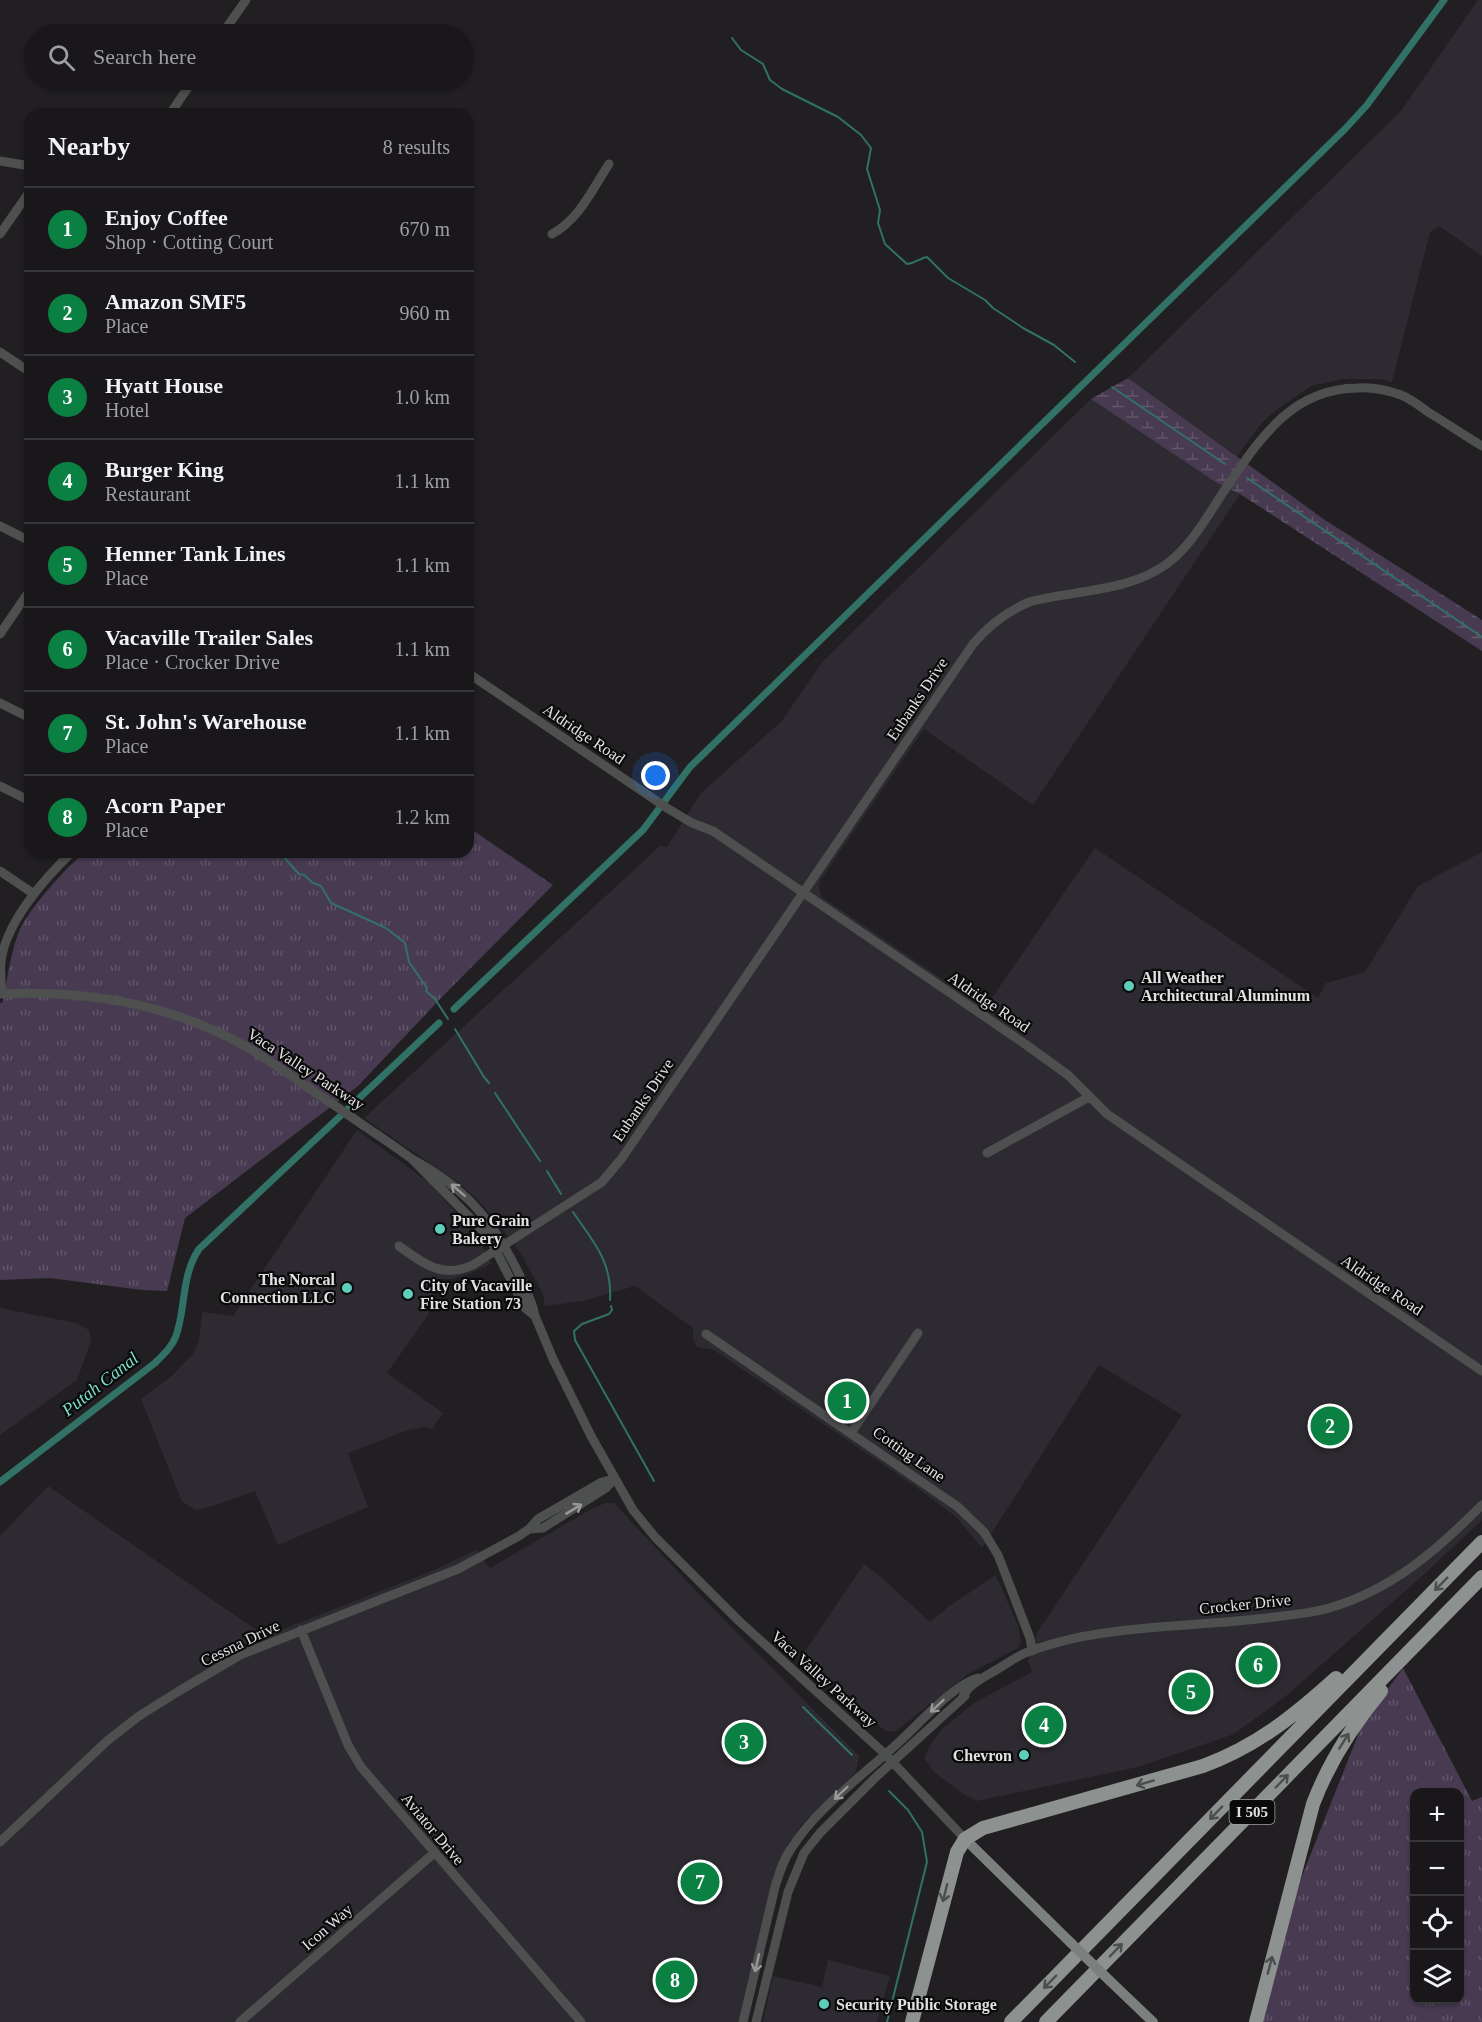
<!DOCTYPE html>
<html lang="en">
<head>
<meta charset="utf-8">
<style>
  body { margin:0; font-family:Georgia,serif; background:#222023; color:#f1f3f6 }
  .controls { position:absolute; right:18px; bottom:18px; display:grid; overflow:hidden; border-radius:12px; box-shadow:0 2px 4px #0004 }
  .controls button { width:54px; height:54px; display:grid; place-items:center; padding:0; border:0; border-bottom:2px solid #373639; background:#19171a; color:#f1f3f6; font:30px sans-serif }
  .you { position:absolute; left:656px; top:776px; width:21px; height:21px; margin:-15px; border:4px solid #fff; border-radius:50%; background:#1a73e8; box-shadow:0 0 0 9px #1a73e833 }
  .badge { display:grid; place-items:center; width:39px; height:39px; border-radius:50%; background:#0b8043; color:#fff; font-size:20px; font-weight:700 }
  .pin { position:absolute; translate:-50% -50%; border:3px solid #fff; box-shadow:0 2px 6px #0006 }
  .list { margin:0; padding:0; list-style:none }
  h2 { display:flex; justify-content:space-between; align-items:center; height:78px; margin:0; padding:0 24px; font-size:26px }
  h2 small { font-size:20px; font-weight:400; color:#9f9fa2 }
  .list li { display:grid; grid-template-columns:39px 1fr auto; gap:18px; align-items:center; box-sizing:border-box; height:84px; padding:0 24px; border-top:2px solid #373639 }
  .list b { display:block; font-size:22px; white-space:nowrap }
  .list p { margin:0; font-size:20px; white-space:nowrap; color:#9f9fa2 }
  .list em { font-size:20px; font-style:normal; color:#9f9fa2 }
  .icon { flex:none; width:33px; height:33px; fill:none; stroke:currentColor; stroke-width:2; stroke-linecap:round; stroke-linejoin:round }
  .map { position:relative; flex:none; width:1482px; height:2022px; overflow:hidden }
  .search { position:absolute; background:#19171a; box-shadow:0 2px 4px #0004; left:24px; top:24px; width:450px; height:66px; display:flex; align-items:center; gap:15px; box-sizing:border-box; padding:0 21px; border-radius:33px; color:#9f9fa2; font-size:22px }
  .panel { position:absolute; background:#19171a; box-shadow:0 2px 4px #0004; left:24px; top:108px; width:450px; height:750px; border-radius:18px }
  .map>svg:first-child { display:block }
  .built { fill:#2e2a31 }
  .grass { fill:url(#grass-tufts); fill-rule:evenodd }
  .wetland { fill:url(#wetland-marsh) }
  .lines { fill:none; stroke-linecap:round; stroke-linejoin:round }
  .stream { stroke:#317166; stroke-width:2 }
  .canal { stroke:#317166; stroke-width:7 }
  .minor { stroke:#4e504f; stroke-width:9 }
  .major { stroke:#7b7f7e; stroke-width:10 }
  .highway { stroke:#8d9290; stroke-width:14 }
  .major-bridge { stroke:#7b7f7e; stroke-width:10 }
  .oneway { stroke:#989898 }
  .oneway2 { stroke:#4c4e4e }
  .poi-dot { fill:#5cceba; stroke:#0a0a0b; stroke-width:2 }
  .labels { text-anchor:middle; dominant-baseline:central; stroke-width:4.5; stroke-linejoin:round; paint-order:stroke }
  .shield { fill:#0a0a0b; stroke:#a1a0a2; stroke-width:1.5 }
  .shield-label { font-size:15px; font-weight:bold; fill:#e2e1e2 }
  .street-label { font-size:16px; fill:#e2e1e2; stroke:#0a0a0b }
  .poi-label { font-size:16px; font-weight:bold; fill:#e2e1e2; stroke:#0a0a0b; text-anchor:start }
  .water-label { font-size:18px; font-style:italic; fill:#7bdfcc; stroke:#0a0a0b }
</style>
</head>
<body>
<div class="map">
<svg width="1482" height="2022" viewBox="0 0 1482 2022">
  <defs>
    <pattern id="grass-tufts" width="24" height="20" patternUnits="userSpaceOnUse" patternTransform="scale(1.5)"><rect width="24" height="20" fill="#483a51"/><path d="M3 7l-1-3M5 7V3M7 7l1-3M15 17l-1-3M17 17v-4M19 17l1-3" fill="none" stroke="#62566a"/></pattern>
    <pattern id="wetland-marsh" width="20" height="14" patternUnits="userSpaceOnUse" patternTransform="scale(1.5)"><rect width="20" height="14" fill="#483a51"/><path d="M1 5h8M5 5V1M11 12h8M15 12V8" fill="none" stroke="#62566a"/></pattern>
  </defs>
  <rect width="100%" height="100%" fill="#211f22"/>
  <path class="built" d="M1478,0H1482V256L1439,226L1430,232L1392,382L1379,379H1343L1311,386L1276,410L1262,423L1237,456L1128,378L1401,111Z
    M1091,399L1217,483L1240,494L1033,805L924,729L820,881L819,890L822,897L985,1008L1095,848L1318,998L1326,983L1365,972L1418,886L1482,852V1520L1420,1578L1286,1696L1234,1734L1138,1767L977,1801L962,1793L935,1773L924,1758L929,1747L942,1729L974,1703L1032,1672L1028,1661L1037,1633L1182,1415L1099,1365L982,1548L956,1517L916,1487L714,1350L697,1347L693,1339V1328L635,1286L583,1301L545,1306L543,1294L520,1252L482,1204L460,1184L364,1118L660,846L667,847L701,793L781,722L823,661Z
    M357,1130L431,1184L479,1239L491,1264L466,1275L452,1279H438L428,1315L387,1373L443,1413L432,1429L425,1427L408,1430L348,1453L368,1507L278,1545L255,1491L213,1506L196,1510L182,1502L141,1399L172,1376L192,1355L199,1342L202,1312L233,1316Z
    M0,1308L76,1323L89,1330L91,1341L77,1380L0,1435Z
    M48,1486L265,1636L432,1571L476,1550L490,1568L588,1511L605,1503H614L694,1589L859,1756L856,1772L801,1825L793,1841L740,2022H0V1536Z
    M864,1564L881,1577L930,1622L948,1607L996,1575L1018,1626L1021,1642L1018,1648L968,1674L896,1731H885L840,1690L797,1663Z
    M828,1960L890,1976L877,2022H763L773,1976L822,1987Z"/>
  <path class="grass" d="M468,827L553,885L441,998L358,1086L185,1218L167,1291L142,1290L50,1278L0,1280V1003L3,1002C7,980 10,956 18,934C27,910 65,869 85,852H468Z
    M1403,1668L1472,1801L1482,1797V2022H1256L1272,1964L1300,1881L1362,1725ZM1414,1792H1460V2000H1414Z"/>
  <path class="wetland" d="M1128,378L1325,520L1482,620V651L1240,494L1217,483L1091,399Z"/>
  <g class="lines">
    <path class="stream" d="M732,38L741,50L763,64L770,80L782,89L838,117L861,135L871,148L867,169L880,210L878,223L885,244L907,264C916,263 920,258 927,257L948,278L985,300L993,308L1023,328L1054,345L1075,362
      M1112,387L1225,464
      M1247,478L1482,637
      M279,852L299,874L304,875L313,883L321,886L331,903L386,928L405,943L409,962L427,988L426,991L435,999L448,1019
      M455,1029L484,1077L489,1083
      M495,1093L540,1161
      M547,1171L561,1194
      M573,1212C594,1243 612,1261 610,1300
      M611,1306L612,1310L609,1314L582,1324L574,1331L575,1340L654,1481
      M803,1707L852,1755
      M887,2022L927,1862L922,1832L908,1810L889,1791"/>
    <path class="canal" d="M454,1009L643,830L690,767L1345,129L1367,105L1444,0
      M0,1482L155,1363C163,1355 172,1347 176,1336C186,1307 181,1276 199,1249L439,1023"/>
    <path class="minor" d="M222,34L246,0
      M170,114L193,80
      M0,161L30,166
      M0,234L30,191
      M552,234C579,220 593,188 609,164
      M0,352L30,372
      M0,526L30,541
      M0,634L30,590
      M468,673L667,808L692,823L713,831L1025,1044L1068,1075L1107,1114L1482,1371
      M0,703L30,718
      M0,786L30,801
      M0,871L34,894
      M0,994C87,990 174,1004 250,1049C280,1067 308,1088 337,1107C362,1125 388,1141 412,1159C465,1188 492,1219 518,1272C525,1287 532,1300 535,1316L525,1308L489,1237L412,1159
      M2,994C1,983 0,971 1,961C6,922 45,878 72,852
      M987,1153L1089,1097
      M399,1246C424,1264 442,1279 473,1265L602,1182L622,1158L973,644C989,625 1006,612 1029,602C1074,590 1130,592 1168,563C1193,544 1209,513 1226,488C1260,439 1291,389 1357,388C1371,387 1387,390 1401,395C1411,399 1420,406 1428,412C1446,423 1464,435 1482,446
      M535,1316L553,1359L591,1436L633,1510L655,1537L739,1621L885,1754L965,1839
      M706,1334L958,1507L984,1532L998,1555L1030,1638L1032,1651
      M851,1433L918,1333
      M529,1529L543,1528L606,1488L614,1479
      M301,1630L348,1745L361,1767L581,2022
      M962,1699C966,1686 984,1677 996,1670C1005,1665 1014,1658 1023,1654C1038,1647 1055,1643 1071,1639C1135,1625 1201,1626 1266,1618C1287,1615 1309,1614 1329,1608C1392,1590 1437,1550 1482,1505
      M0,1842L107,1741L139,1716L179,1691L240,1655L458,1569L519,1536L529,1529L538,1519L602,1482L614,1479
      M240,2022L433,1854
      M743,2022L775,1887C779,1874 783,1860 791,1849C817,1807 864,1775 899,1742C919,1724 954,1684 978,1678
      M756,2022L788,1892L804,1853L820,1833L876,1777L965,1696"/>
    <path class="major" d="M965,1839L1071,1943
      M1110,1981L1153,2022"/>
    <path class="highway" d="M912,2022L957,1852L965,1839L983,1828L1203,1766C1257,1746 1294,1716 1336,1678
      M1011,2022L1482,1542
      M1046,2022L1482,1577
      M1256,2022L1313,1804C1329,1762 1352,1726 1381,1691"/>
    <path class="major-bridge" d="M1071,1943L1110,1981"/>
  </g>
  <defs><path id="oneway-shaft" d="M-6 0H5M1.5-3L5.5 0L1.5 3" fill="none" stroke-width="1.6" stroke-linecap="round" stroke-linejoin="round" transform="scale(1.5)"/></defs>
  <g class="oneway">
    <use href="#oneway-shaft" transform="translate(458 1190) rotate(-139)"/>
    <use href="#oneway-shaft" transform="translate(574 1509) rotate(-31)"/>
    <use href="#oneway-shaft" transform="translate(937 1706) rotate(137)"/>
    <use href="#oneway-shaft" transform="translate(841 1793) rotate(136)"/>
    <use href="#oneway-shaft" transform="translate(757 1963) rotate(103)"/>
  </g>
  <g class="oneway2">
    <use href="#oneway-shaft" transform="translate(1441 1584) rotate(135)"/>
    <use href="#oneway-shaft" transform="translate(1344 1741) rotate(-58)"/>
    <use href="#oneway-shaft" transform="translate(1282 1781) rotate(-46)"/>
    <use href="#oneway-shaft" transform="translate(1145 1783) rotate(164)"/>
    <use href="#oneway-shaft" transform="translate(1216 1813) rotate(134)"/>
    <use href="#oneway-shaft" transform="translate(945 1893) rotate(104)"/>
    <use href="#oneway-shaft" transform="translate(1116 1950) rotate(-46)"/>
    <use href="#oneway-shaft" transform="translate(1270 1965) rotate(-75)"/>
    <use href="#oneway-shaft" transform="translate(1050 1982) rotate(134)"/>
  </g>
  <g class="poi-dot">
    <circle cx="1129" cy="986" r="6"/>
    <circle cx="440" cy="1229" r="6"/>
    <circle cx="347" cy="1288" r="6"/>
    <circle cx="408" cy="1294" r="6"/>
    <circle cx="1024" cy="1755" r="6"/>
    <circle cx="824" cy="2004" r="6"/>
  </g>
  <g class="labels">
    <rect class="shield" x="1229.5" y="1800" width="45" height="24" rx="4.5"/>
    <g class="shield-label">
      <text x="1252" y="1812">I 505</text>
    </g>
    <g class="street-label">
      <text transform="translate(917 699) rotate(-56)">Eubanks Drive</text>
      <text transform="translate(584 734) rotate(34)">Aldridge Road</text>
      <text transform="translate(989 1002) rotate(34)">Aldridge Road</text>
      <text transform="translate(306 1069) rotate(33)">Vaca Valley Parkway</text>
      <text transform="translate(643 1100) rotate(-56)">Eubanks Drive</text>
      <text transform="translate(1382 1285) rotate(34)">Aldridge Road</text>
      <text transform="translate(909 1454) rotate(35)">Cotting Lane</text>
      <text transform="translate(1245 1604) rotate(-6)">Crocker Drive</text>
      <text transform="translate(240 1643) rotate(-26)">Cessna Drive</text>
      <text transform="translate(824 1679) rotate(42)">Vaca Valley Parkway</text>
      <text transform="translate(433 1829) rotate(50)">Aviator Drive</text>
      <text transform="translate(327 1927) rotate(-41)">Icon Way</text>
    </g>
    <g class="poi-label">
      <text x="1141" y="977">All Weather<tspan x="1141" dy="18">Architectural Aluminum</tspan></text>
      <text x="452" y="1220">Pure Grain<tspan x="452" dy="18">Bakery</tspan></text>
      <text x="335" y="1279" text-anchor="end">The Norcal<tspan x="335" dy="18">Connection LLC</tspan></text>
      <text x="420" y="1285">City of Vacaville<tspan x="420" dy="18">Fire Station 73</tspan></text>
      <text x="1012" y="1755" text-anchor="end">Chevron</text>
      <text x="836" y="2004">Security Public Storage</text>
    </g>
    <g class="water-label">
      <text transform="translate(100 1384) rotate(-38)">Putah Canal</text>
    </g>
  </g>
</svg>
<div class="controls">
<button>+</button>
<button>−</button>
<button><svg class="icon" aria-label="locate" viewBox="0 0 24 24"><circle cx="12" cy="12" r="6"/><path d="M12 2v4M12 18v4M2 12h4M18 12h4"/></svg></button>
<button><svg class="icon" aria-label="layers" viewBox="0 0 24 24"><path d="M12 4l9 5-9 5-9-5zM3 14l9 5 9-5"/></svg></button>
</div>
<div class="you"></div>
<div class="pin badge" style="left:847px;top:1401px">1</div>
<div class="pin badge" style="left:1330px;top:1426px">2</div>
<div class="pin badge" style="left:744px;top:1742px">3</div>
<div class="pin badge" style="left:1044px;top:1725px">4</div>
<div class="pin badge" style="left:1191px;top:1692px">5</div>
<div class="pin badge" style="left:1258px;top:1665px">6</div>
<div class="pin badge" style="left:700px;top:1882px">7</div>
<div class="pin badge" style="left:675px;top:1980px">8</div>
<div class="search"><svg class="icon" aria-label="search" viewBox="0 0 24 24"><circle cx="10" cy="10" r="6"/><path d="M15 15l6 6"/></svg>Search here</div>
<section class="panel">
<h2>Nearby<small>8 results</small></h2>
<ul class="list">
<li><span class="badge">1</span><div><b>Enjoy Coffee</b><p>Shop · Cotting Court</p></div><em>670 m</em></li>
<li><span class="badge">2</span><div><b>Amazon SMF5</b><p>Place</p></div><em>960 m</em></li>
<li><span class="badge">3</span><div><b>Hyatt House</b><p>Hotel</p></div><em>1.0 km</em></li>
<li><span class="badge">4</span><div><b>Burger King</b><p>Restaurant</p></div><em>1.1 km</em></li>
<li><span class="badge">5</span><div><b>Henner Tank Lines</b><p>Place</p></div><em>1.1 km</em></li>
<li><span class="badge">6</span><div><b>Vacaville Trailer Sales</b><p>Place · Crocker Drive</p></div><em>1.1 km</em></li>
<li><span class="badge">7</span><div><b>St. John's Warehouse</b><p>Place</p></div><em>1.1 km</em></li>
<li><span class="badge">8</span><div><b>Acorn Paper</b><p>Place</p></div><em>1.2 km</em></li>
</ul>
</section>
</div>
</body>
</html>
